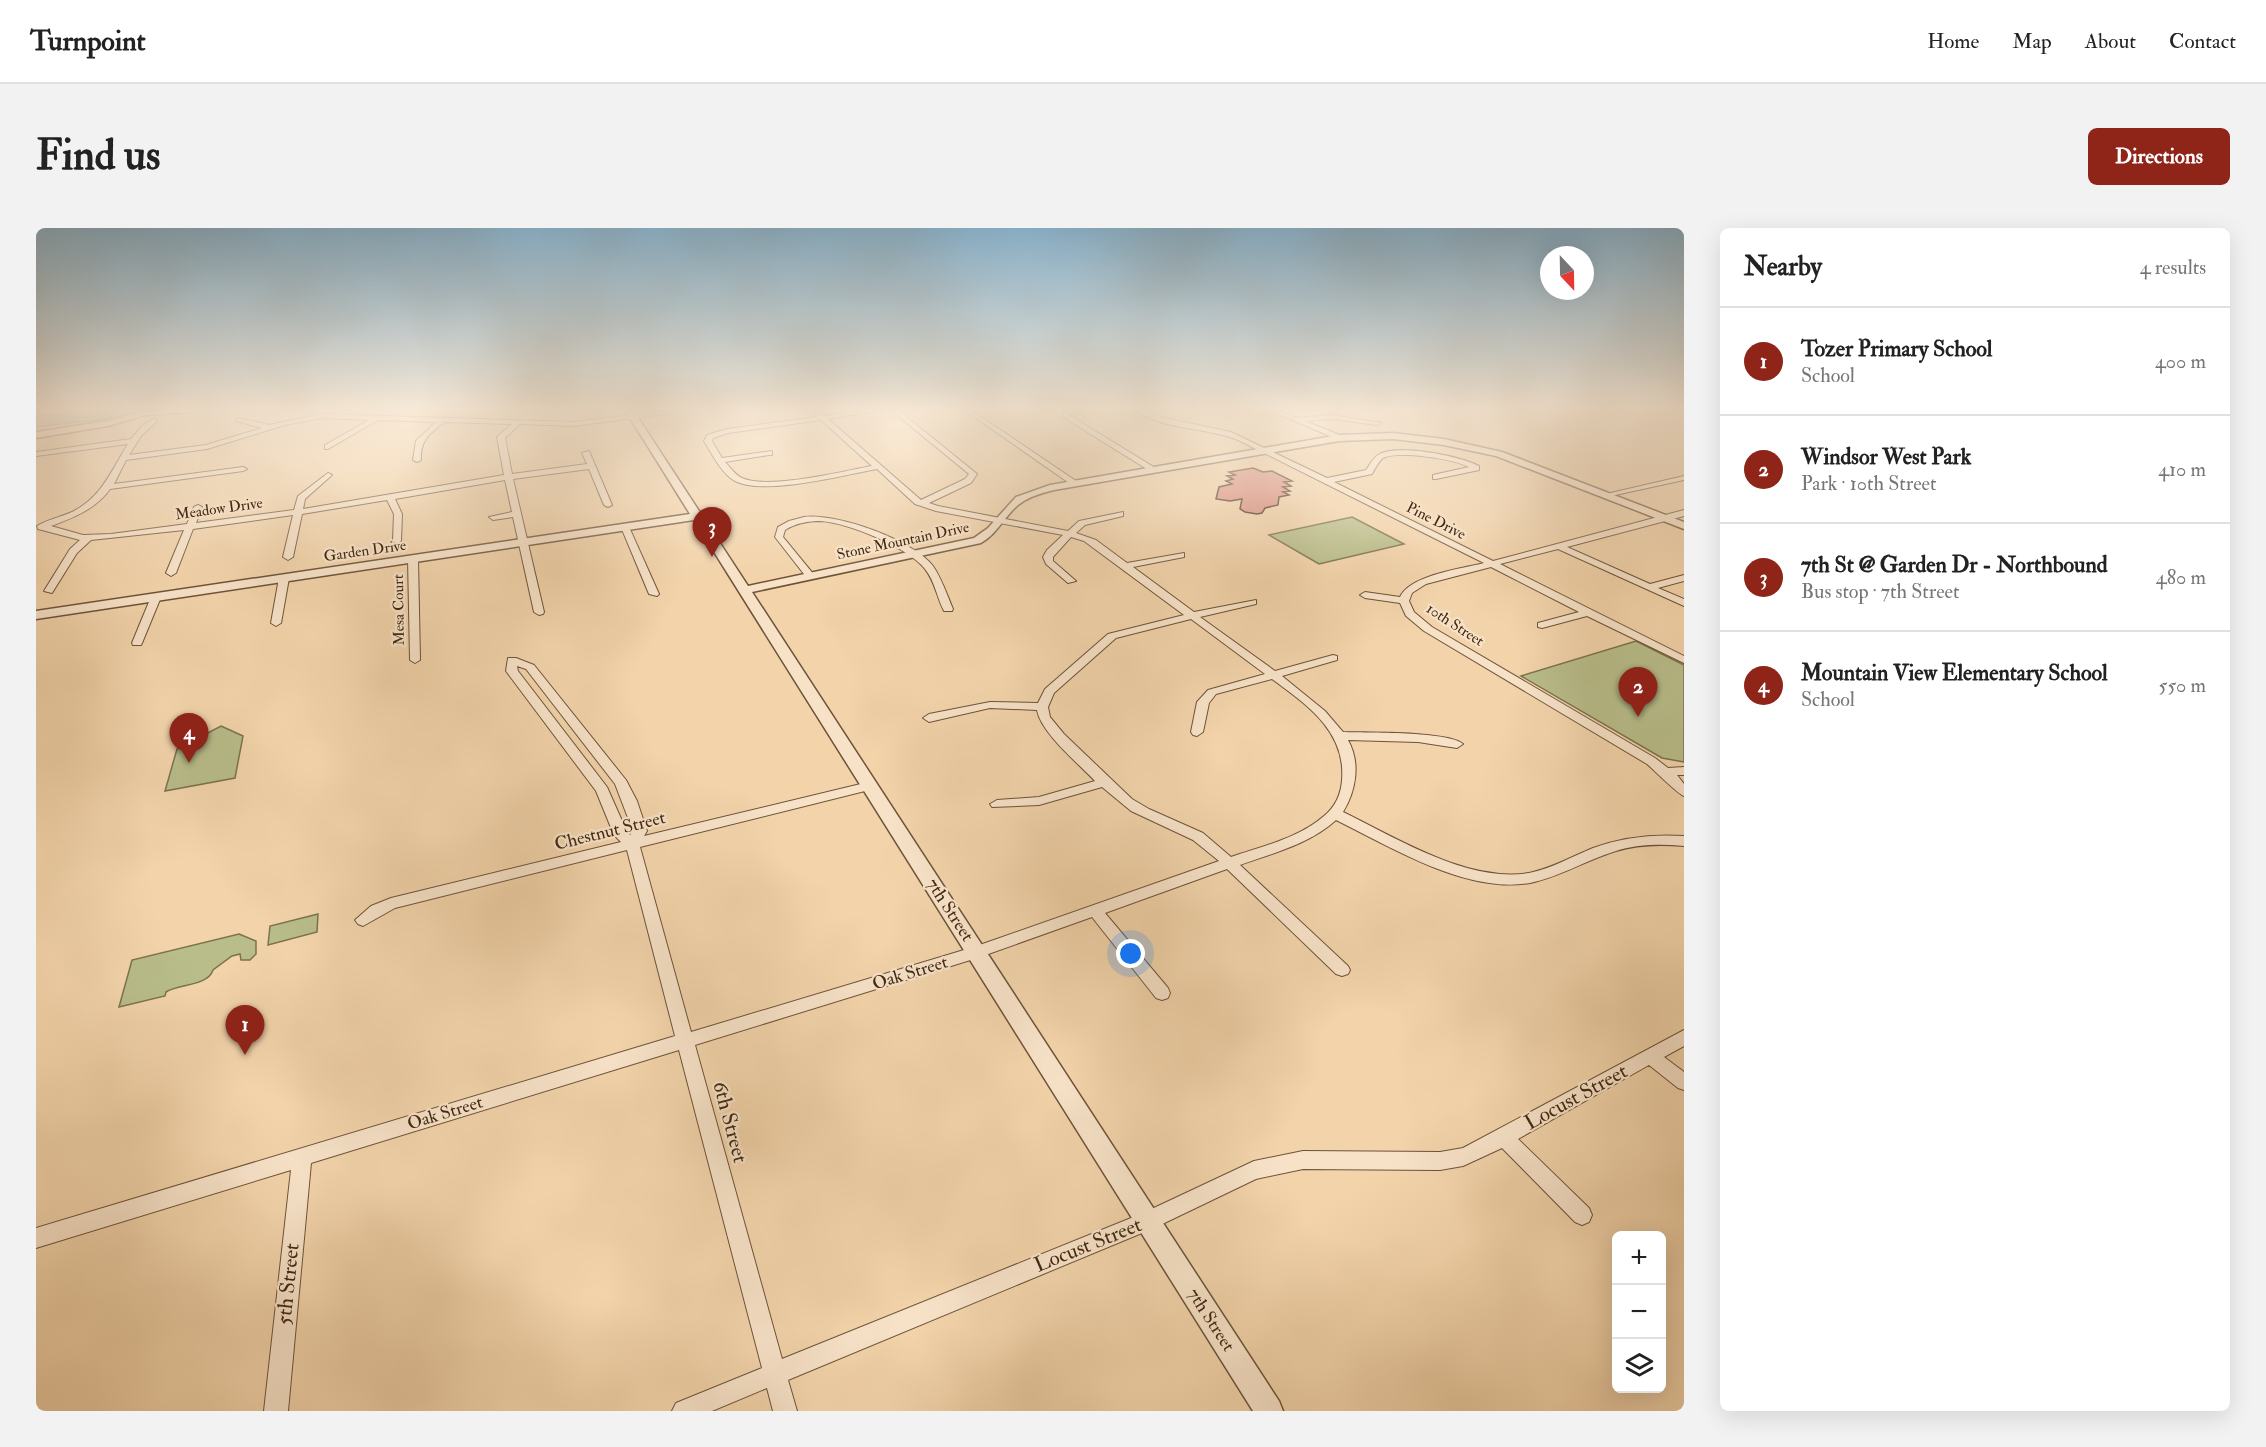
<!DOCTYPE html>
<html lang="en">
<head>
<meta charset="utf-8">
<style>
  body { margin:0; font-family:"IM FELL Double Pica",serif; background:#f2f2f2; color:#222 }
  .controls { position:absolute; right:18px; bottom:18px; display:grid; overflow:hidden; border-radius:9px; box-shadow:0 6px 24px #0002 }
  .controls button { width:54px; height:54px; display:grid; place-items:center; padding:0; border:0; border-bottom:2px solid #e0e0e0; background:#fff; color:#222; font:30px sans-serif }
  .compass { position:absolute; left:1504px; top:18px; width:54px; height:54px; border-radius:50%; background:#fff; box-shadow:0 6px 24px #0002; rotate:158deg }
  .you { position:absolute; left:1095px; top:726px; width:21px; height:21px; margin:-15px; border:4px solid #fff; border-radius:50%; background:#1a73e8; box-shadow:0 0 0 9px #1a73e833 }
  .badge { display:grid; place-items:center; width:39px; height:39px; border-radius:50%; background:#8f2418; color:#fff; font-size:20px; font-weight:700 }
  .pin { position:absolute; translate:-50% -50px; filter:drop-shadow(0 2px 3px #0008) }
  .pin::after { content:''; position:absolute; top:32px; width:21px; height:18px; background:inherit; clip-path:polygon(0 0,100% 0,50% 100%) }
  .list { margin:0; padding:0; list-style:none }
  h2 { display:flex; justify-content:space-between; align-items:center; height:78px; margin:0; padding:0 24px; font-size:26px }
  h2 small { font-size:20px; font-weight:400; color:#767676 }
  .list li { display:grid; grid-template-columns:39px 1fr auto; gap:18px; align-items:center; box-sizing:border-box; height:108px; padding:0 24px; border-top:2px solid #e0e0e0 }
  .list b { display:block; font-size:22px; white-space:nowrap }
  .list p { margin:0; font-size:20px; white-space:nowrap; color:#767676 }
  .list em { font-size:20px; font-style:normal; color:#767676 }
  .icon { flex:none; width:33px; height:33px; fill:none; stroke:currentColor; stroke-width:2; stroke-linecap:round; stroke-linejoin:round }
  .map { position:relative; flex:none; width:1648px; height:1183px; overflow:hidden; border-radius:9px }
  header { display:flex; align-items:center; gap:36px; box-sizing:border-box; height:84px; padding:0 30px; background:#fff; border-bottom:2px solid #e0e0e0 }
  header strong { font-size:28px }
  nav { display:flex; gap:33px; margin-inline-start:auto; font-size:21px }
  .intro { display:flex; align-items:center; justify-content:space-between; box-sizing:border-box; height:144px; padding:0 36px }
  h1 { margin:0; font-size:42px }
  .button { padding:15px 27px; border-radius:9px; background:#8f2418; color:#fff; font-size:21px; font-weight:700 }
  main { display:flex; gap:36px; padding:0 36px }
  aside { flex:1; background:#fff; border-radius:9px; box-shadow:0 6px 24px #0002 }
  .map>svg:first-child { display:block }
  .green { fill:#b8bd8a; stroke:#7c724e; stroke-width:1.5 }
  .water { fill:#9cb7ae; stroke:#787e70; stroke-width:1.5 }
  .building { fill:#db8b80; stroke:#412812; stroke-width:1.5 }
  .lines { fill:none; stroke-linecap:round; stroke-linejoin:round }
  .minor-casing { stroke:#6d5338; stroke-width:2 }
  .tertiary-casing { stroke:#6d5338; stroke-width:3 }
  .minor { fill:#f7e2c8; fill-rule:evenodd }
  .tertiary { fill:#f7e2c8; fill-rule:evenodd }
  .labels { text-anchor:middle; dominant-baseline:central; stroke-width:4.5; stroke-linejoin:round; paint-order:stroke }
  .far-street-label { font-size:15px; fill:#412812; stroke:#f7e2c8 }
  .street-label { font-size:18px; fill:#412812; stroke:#f7e2c8 }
  .near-street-label { font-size:21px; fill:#412812; stroke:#f7e2c8 }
</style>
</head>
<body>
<header>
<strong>Turnpoint</strong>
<nav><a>Home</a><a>Map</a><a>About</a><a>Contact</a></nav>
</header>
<div class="intro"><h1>Find us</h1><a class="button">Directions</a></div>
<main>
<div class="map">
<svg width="1648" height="1183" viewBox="0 0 1648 1183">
  <rect width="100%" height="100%" fill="#f2d3aa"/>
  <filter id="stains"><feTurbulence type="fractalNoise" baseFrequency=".00333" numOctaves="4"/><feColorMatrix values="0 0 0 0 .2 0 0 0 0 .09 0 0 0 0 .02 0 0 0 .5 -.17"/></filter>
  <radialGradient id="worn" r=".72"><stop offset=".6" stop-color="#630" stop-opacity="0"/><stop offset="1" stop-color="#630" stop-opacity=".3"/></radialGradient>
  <path class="green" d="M1316,289L1368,316L1283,336L1233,307Z
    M1600,413L1648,437V534L1626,530L1485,448Z
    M185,498L207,508L199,550L129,563L141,521Z
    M282,686L281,704L232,717L234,698Z
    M203,706L220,713V726L214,732H205L204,726L196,728L177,742C172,758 143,756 130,764L129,768L83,779L96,732Z"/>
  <path class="water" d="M47,182H83L78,188L68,191L0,199V188L29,186Z"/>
  <path class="building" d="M1217,240L1227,244L1236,243L1256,253L1248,254L1255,258L1247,259L1254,263L1247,264L1253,267L1243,269L1242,277L1229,280L1226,285L1221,286L1209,284L1204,281L1206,271L1194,273L1180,271L1183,259L1196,256L1190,253L1197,251L1191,248L1199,247L1193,244Z"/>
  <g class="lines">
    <defs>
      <path id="minor" d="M637,182H658L538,198L484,196L469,210L476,246L551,236L546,225L553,223L576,277L572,279L568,277L553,241L477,251L508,384L507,386L503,387L498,384L477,289L457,292L453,289L476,284L469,252L359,271L366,286L365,313L361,316L357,313L358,286L351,272L266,286L257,329L252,332L247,329L257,287L157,301L140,345L135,348L130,345L148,302L55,312L41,325L16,365L8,363L34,321L44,312L2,301L1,298C10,292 25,289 36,284C66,269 75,243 92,216L0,228V224L95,211L107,197L119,190L121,193L105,208L93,227L170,217L226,200L200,193L202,190L233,197L285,186L538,194ZM285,190L333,192L289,217V221H292L342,192L400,194L380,213L377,232L381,234L385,232C384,212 394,205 409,194L476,196L461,209L468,247L267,281L269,271L296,247L292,245L262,268L258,282L160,295L166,279L162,277L158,279L151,296L75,306L47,307L15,298C37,290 60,281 74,261L207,243L211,241L207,239L78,256L90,232L171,221L249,197Z
        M775,182H782L788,188L828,182H847L792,191L885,272L929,251L933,246L855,182H862L941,246L935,255L893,275L902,278L1032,303L1043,293L1087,284V288L1049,297L1040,305L1060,312L1091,335L1148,325V329L1097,339L1158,384L1220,372V376L1164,389L1239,443L1297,427L1301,428V432L1246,448L1289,483L1307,504C1330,505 1413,503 1427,516L1421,520L1382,514L1312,512C1325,535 1320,563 1307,584C1361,610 1431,655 1493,645C1515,641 1537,628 1557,620C1587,609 1617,606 1648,608V618C1625,616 1602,616 1580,623C1550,632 1524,649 1494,655C1430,666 1355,619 1300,592C1274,616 1237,625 1204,637L1312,738L1314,742L1312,746L1306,748L1300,746L1191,641L1069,685L1132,760L1134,765L1132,770L1126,772L1120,770L1056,689L941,730L659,817L746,1131L1105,986L1218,933L1267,923L1404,924L1427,920L1648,802V818L1628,829L1648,844V862L1642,860L1613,837L1482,911L1553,980L1556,987L1553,994L1546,997L1539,994L1466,920L1427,938L1404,942L1267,941L1220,951L1118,1000L752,1152L761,1183H737L731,1160L676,1183H636L640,1175L726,1140L643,822L275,935L252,1183H228L255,942L0,1020V1000L639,808L591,622L359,680L327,698L322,696L319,692L335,678L355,670L585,614L578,607L560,563L470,443L472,430H480L498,437L590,552L601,573L611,603L608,608L833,554L839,558L833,562L604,619L655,804L938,719L1183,633L1157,612L1095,583L1066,559L1003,577L956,579L954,576L961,572L1003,569L1059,553C1043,536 1005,505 1001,482L954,480L893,494L887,490L893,486L954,474L1002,475L1009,461L1072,406L1148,387L1048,313L1035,309L1017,329V333L1040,353L1032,355L1010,336L1007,329L1011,322L1027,307L900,283L879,276L841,241C808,247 728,268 699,253C686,246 676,226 668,213L671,207L691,201L781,189ZM785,192L836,238C807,243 732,262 706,250C699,247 694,239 689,234L733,227H736V223L686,230L676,213L677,210L692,205ZM1155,391L1229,446L1172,462L1161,474L1155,504L1157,507L1161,508L1167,504L1173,475L1180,466L1236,451C1271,477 1310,503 1306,552C1305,566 1300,578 1288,588C1263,610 1227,618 1195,629L1167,605L1113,581L1096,571L1028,506L1014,489L1012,479L1018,465L1080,410ZM481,438L490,441L579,556L597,603L594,607L591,604L571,559L482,443Z
        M923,182H933L941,186L1043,255L1036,257L937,188Z
        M1034,182H1047L1033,187L1121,241L1114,243L1027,189L1028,184Z
        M1098,182H1107L1128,190L1195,204L1291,250L1330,242C1333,238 1337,230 1342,227C1361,215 1424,228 1443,238V242L1400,251H1397V247L1433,239C1418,231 1362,222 1347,230C1343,233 1339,241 1336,246L1298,254L1457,333L1648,282V288L1531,319L1614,356L1648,347V353L1622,360L1648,371V378L1522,321L1464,336L1648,428V435L1551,388L1506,400L1502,399V395L1543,384L1455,339L1390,356L1376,365L1373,373L1378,384L1396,399L1619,530L1632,540L1648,539V547H1641L1648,556V568C1643,567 1618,542 1611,536L1388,403L1370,388L1364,375L1329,370L1324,367L1329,364L1364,369C1374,347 1425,341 1448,335L1202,212C1169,199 1127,202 1098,182Z
        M1233,182H1242L1261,190L1296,187L1345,195L1342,197L1296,191L1269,193L1306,208L1307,210L1303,212Z
        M1648,248V252L1570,269L1566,267Z
        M768,289C801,285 877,312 897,338C906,351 911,367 917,381L916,383H908C901,370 899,353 889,341C872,319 812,295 785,293C772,293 760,295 749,302L747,309L779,348L771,350L739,309L742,299L753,293Z
        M589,296L593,299L623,366L621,368L613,366L585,299Z
        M377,328L382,331L384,432L379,435L374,432L372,331Z
        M248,347L253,350L245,395L240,398L235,395L243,350Z
        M120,366L125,369L106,415L105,417H97L96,415L115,369Z"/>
      <path id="tertiary" d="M161,182L157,184L109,187L72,198L0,210V204L71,193L109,183Z
        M589,182H597L712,358L938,310L952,300L980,269L1014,257L1303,207L1357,205L1408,211L1466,224L1648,294V301L1460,228L1408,217L1357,211L1303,213L1018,262C1005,265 992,269 982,277C968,289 961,306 945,315L716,364L1243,1173L1247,1183H1217L658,292L0,391V383L654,286Z"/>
    </defs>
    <use href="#minor" class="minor-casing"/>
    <use href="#tertiary" class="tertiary-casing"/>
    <use href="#minor" class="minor"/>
    <use href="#tertiary" class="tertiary"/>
  </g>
  <linearGradient id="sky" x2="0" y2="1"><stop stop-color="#89b5d1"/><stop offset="0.52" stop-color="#f9ebd9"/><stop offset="1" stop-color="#f9ebd9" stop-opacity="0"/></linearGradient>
  <rect width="1648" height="348" fill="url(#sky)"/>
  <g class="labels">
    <g class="far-street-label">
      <text transform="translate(183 281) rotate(-8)">Meadow Drive</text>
      <text transform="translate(1400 293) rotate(27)">Pine Drive</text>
      <text transform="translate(867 313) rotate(-12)">Stone Mountain Drive</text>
      <text transform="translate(329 323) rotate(-8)">Garden Drive</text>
      <text transform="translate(363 382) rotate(-91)">Mesa Court</text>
      <text transform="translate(1419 397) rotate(33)">10th Street</text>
    </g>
    <g class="street-label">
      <text transform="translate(574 603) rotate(-14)">Chestnut Street</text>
      <text transform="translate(914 682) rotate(57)">7th Street</text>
      <text transform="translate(874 745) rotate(-17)">Oak Street</text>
      <text transform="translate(409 885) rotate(-17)">Oak Street</text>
      <text transform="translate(1175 1092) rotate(57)">7th Street</text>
    </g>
    <g class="near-street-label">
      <text transform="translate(1540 869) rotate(-29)">Locust Street</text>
      <text transform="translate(694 894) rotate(75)">6th Street</text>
      <text transform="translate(1052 1017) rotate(-22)">Locust Street</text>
      <text transform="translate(252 1056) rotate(-84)">5th Street</text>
    </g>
  </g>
  <rect width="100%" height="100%" filter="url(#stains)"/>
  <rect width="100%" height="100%" fill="url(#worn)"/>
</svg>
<div class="controls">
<button>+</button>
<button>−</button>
<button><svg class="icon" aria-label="layers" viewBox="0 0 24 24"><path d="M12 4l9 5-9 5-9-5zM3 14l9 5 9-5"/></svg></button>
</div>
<svg class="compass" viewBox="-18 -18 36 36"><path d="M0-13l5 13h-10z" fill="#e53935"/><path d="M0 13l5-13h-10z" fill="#767676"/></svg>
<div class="you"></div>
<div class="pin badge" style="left:209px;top:827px">1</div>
<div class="pin badge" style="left:1602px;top:489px">2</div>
<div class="pin badge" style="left:676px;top:329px">3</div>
<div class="pin badge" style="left:153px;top:535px">4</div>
</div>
<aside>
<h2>Nearby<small>4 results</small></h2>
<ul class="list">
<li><span class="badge">1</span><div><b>Tozer Primary School</b><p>School</p></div><em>400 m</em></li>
<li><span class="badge">2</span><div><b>Windsor West Park</b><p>Park · 10th Street</p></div><em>410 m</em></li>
<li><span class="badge">3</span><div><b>7th St @ Garden Dr - Northbound</b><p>Bus stop · 7th Street</p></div><em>480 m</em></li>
<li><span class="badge">4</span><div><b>Mountain View Elementary School</b><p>School</p></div><em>550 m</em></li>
</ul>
</aside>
</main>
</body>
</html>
